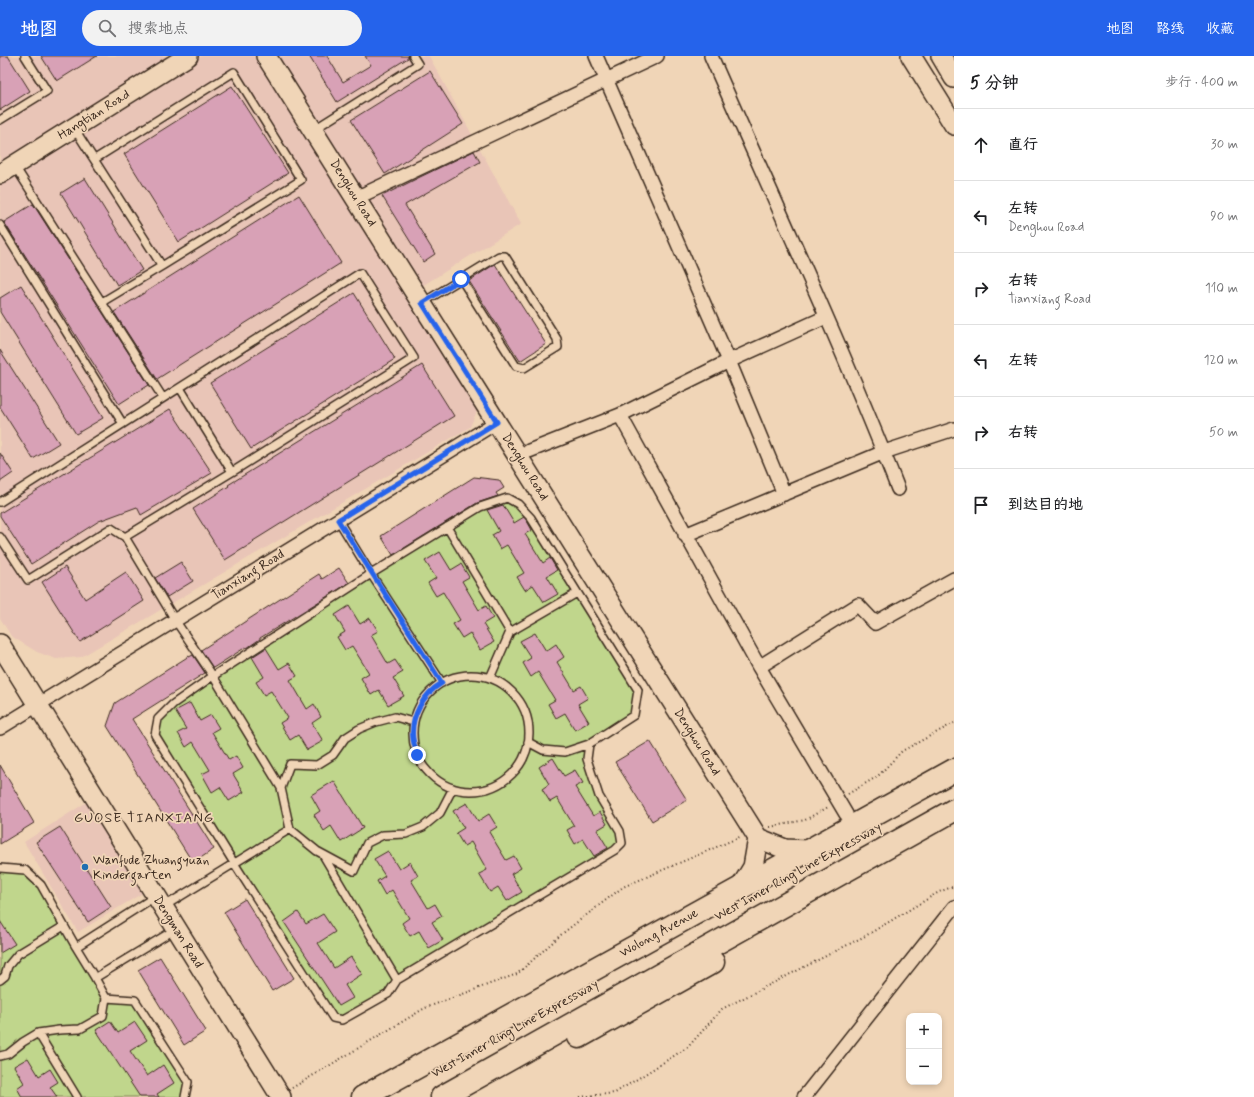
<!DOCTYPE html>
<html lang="zh">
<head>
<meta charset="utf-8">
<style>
  body { margin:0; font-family:Mynerve,"LXGW WenKai TC",sans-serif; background:#f2f2f2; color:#202124 }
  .controls { position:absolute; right:12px; bottom:12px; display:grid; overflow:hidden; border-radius:8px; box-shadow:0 2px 6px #0003 }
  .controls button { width:36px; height:36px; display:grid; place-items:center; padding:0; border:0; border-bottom:1px solid #e0e0e0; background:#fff; color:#202124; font:20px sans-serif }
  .stop { position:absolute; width:12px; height:12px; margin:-9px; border:3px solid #2563eb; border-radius:50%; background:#fff }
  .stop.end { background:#2563eb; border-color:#fff; box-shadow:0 1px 4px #0008 }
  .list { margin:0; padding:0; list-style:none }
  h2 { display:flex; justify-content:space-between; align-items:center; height:52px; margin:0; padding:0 16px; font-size:17px }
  h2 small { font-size:13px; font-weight:400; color:#757577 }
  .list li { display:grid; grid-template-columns:26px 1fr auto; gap:12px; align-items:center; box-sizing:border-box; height:72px; padding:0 16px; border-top:1px solid #e0e0e0 }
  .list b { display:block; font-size:15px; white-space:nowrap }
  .list p { margin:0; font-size:13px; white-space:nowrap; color:#757577 }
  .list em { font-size:13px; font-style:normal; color:#757577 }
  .icon { flex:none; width:22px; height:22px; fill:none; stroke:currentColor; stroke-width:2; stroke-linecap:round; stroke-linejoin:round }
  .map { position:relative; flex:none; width:954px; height:1041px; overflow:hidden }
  header { display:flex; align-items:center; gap:24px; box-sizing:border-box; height:56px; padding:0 20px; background:#2563eb; color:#fff }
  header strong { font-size:19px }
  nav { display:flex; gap:22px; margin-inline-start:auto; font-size:14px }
  .search { width:280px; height:36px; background:#f2f2f2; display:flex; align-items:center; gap:10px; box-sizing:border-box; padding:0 14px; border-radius:22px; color:#757577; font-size:15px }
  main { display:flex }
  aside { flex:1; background:#fff }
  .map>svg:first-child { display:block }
  .built { fill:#e9c5b7 }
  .green { fill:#c0d68c; stroke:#7e8055 }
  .building { fill:#d8a1b6; stroke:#3b2a1e }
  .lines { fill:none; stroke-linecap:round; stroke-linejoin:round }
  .lane-casing { stroke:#3b2a1e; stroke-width:10 }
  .street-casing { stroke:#3b2a1e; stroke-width:16 }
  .secondary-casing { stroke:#3b2a1e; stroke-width:22 }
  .highway-casing { stroke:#3b2a1e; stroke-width:25 }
  .path { stroke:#3b2a1e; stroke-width:2; stroke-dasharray:1 3; stroke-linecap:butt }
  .lane { stroke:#f0d5b7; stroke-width:7 }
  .street { stroke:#f0d5b7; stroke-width:13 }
  .secondary { stroke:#f0d5b7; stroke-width:19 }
  .highway { stroke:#f0d5b7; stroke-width:22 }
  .route { stroke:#2563eb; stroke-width:5 }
  .poi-dot { fill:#1f6fb2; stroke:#f0d5b7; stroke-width:1.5 }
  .labels { text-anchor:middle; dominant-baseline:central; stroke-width:3.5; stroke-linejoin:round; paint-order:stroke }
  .street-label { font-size:13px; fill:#3b2a1e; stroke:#f0d5b7 }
  .poi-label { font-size:13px; fill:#3b2a1e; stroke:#f0d5b7; text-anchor:start }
  .neighbourhood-label { font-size:14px; letter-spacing:1px; fill:#3b2a1e; stroke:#f0d5b7 }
</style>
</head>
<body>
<header>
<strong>地图</strong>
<div class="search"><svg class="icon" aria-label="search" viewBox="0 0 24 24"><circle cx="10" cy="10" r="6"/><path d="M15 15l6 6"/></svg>搜索地点</div>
<nav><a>地图</a><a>路线</a><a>收藏</a></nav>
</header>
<main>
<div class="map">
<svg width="954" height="1041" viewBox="0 0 954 1041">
  <rect width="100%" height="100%" fill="#f0d5b7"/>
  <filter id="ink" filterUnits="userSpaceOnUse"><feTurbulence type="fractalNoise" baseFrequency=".025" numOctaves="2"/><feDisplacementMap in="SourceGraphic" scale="8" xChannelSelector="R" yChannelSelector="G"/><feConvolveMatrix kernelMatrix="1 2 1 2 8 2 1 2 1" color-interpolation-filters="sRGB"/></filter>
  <g filter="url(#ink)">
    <path class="built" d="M0,0H188L0,118Z
      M202,0H259L475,347L477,355L470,371L81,601L56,603L37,596L11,580L0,562V128Z
      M266,0H429L521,168L414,235Z
      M90,744L146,835L78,876L24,786Z"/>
    <path class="green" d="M507,442L518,448L638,634L634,659L590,688L587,703L599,740L620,775L622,787L397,924L388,938L342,964L333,962L155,679L158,663L173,648L480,451Z
      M0,812L25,814L41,829L106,942L135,944L188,1026L185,1041H0Z"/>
    <path class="building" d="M0,0H8L30,35L0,54Z
      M41,0H97L57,25Z
      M309,0H327L343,26L371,9L365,0H408V2L337,46Z
      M430,15L463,68L385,118L351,64Z
      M232,30L288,117L179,186L124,98Z
      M474,95L480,106L405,149L435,198L423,206L382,140L420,121Z
      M85,122L142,214L117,229L61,137Z
      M299,139L341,207L157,323L114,256Z
      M33,148L149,329L119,348L4,166Z
      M495,208L546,288L520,305L469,225Z
      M21,229L103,362L76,378L0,256V242Z
      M354,237L395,303L251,393L210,327Z
      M0,294L59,387L33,403L0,351Z
      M422,309L454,360L253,485L254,486L225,504L193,453L229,430L228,429Z
      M170,353L212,417L141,459L137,451L99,465L31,508L0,460V457Z
      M0,397L13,417L0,426Z
      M474,421L499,424L504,432L496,437L498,440L477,447L393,499L381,480Z
      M503,449L514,467L524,461L527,465L532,474L525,478L543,507L550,502L557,514L547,520L558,538L544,546L533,529L525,534L517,521L524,517L507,489L500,493L492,479L499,475L487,454Z
      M440,496L451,514L461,508L469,521L462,525L479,554L486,550L493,562L483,568L494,586L480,594L470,577L462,582L453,568L460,564L443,536L436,540L428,527L436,522L425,505Z
      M181,506L193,525L167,541L155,522Z
      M65,511L85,543L126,516L144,545L80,586L42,526Z
      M339,512L349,527L260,582V583L247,592L246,591L213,612L201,594L319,518L322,523Z
      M349,550L360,568L370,562L378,575L371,579L388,608L395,604L403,616L393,622L404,640L388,649L379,634L371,639L361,622L369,617L352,590L345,594L337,581L345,576L335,559Z
      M535,577L546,595L556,588L564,601L557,606L574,634L581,630L588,642L578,648L589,666L575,674L565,657L556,662L548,648L555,644L538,616L531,621L523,607L531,602L520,585Z
      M266,592L279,613L289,607L297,620L290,624L307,653L314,648L321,661L312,667L323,685L307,694L298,679L290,684L280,667L288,662L271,635L264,639L256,626L264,621L252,601Z
      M193,599L205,617L132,663L214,793L193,807L107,670L115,647L189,600V601Z
      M190,647L200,665L211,659L219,672L212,676L229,704L236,700L243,712L233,718L244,736L229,745L220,731L212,736L202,718L210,714L193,686L186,691L178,677L186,673L175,655Z
      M650,685L687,744L652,765L615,706Z
      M553,702L564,720L575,714L583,727L575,731L593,760L600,756L607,768L597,774L608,792L594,800L583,783L575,788L567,774L574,770L557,742L550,746L542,733L549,728L539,711Z
      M0,709L34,767L0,788Z
      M334,725L363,772L341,786L331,770L324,775L314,759L320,755L311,739Z
      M467,747L478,765L489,758L497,771L489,776L506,804L514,800L521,812L511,818L522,836L507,845L498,831L490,836L479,818L487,814L471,786L464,790L456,777L464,772L453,755Z
      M60,771L111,851L88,866L36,786Z
      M388,795L399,813L410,806L418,820L411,824L428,852L435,848L442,860L432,866L443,884L429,892L419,875L410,880L402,867L409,862L392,834L385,839L377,825L385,820L374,803Z
      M245,843L294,922L272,935L224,856Z
      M298,856L306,868L323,858L335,876L318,887L334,912L351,901L362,918L345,929L353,942L339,950L284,866Z
      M0,865L15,888L0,897Z
      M160,901L206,975L184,989L138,914Z
      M110,965L118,977L135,966L147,984L130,995L147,1020L163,1009L174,1027L157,1038L159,1041H140L96,974Z
      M28,1002L39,1020L50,1013L58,1026L50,1031L57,1041H22L17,1032L24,1027L14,1010Z"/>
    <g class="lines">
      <defs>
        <path id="lane" d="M0,64L47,35L25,0
          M74,72L162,210L102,246
          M313,74L418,8L413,0
          M95,103L234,16L301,124L162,210
          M14,109L163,342
          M0,169L123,368
          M422,247L499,200H505L557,283L558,291L524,312L516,310L461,223
          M232,416L125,481L175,564L213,620L173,648L158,663L155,679L234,807L333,962L342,964L388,938L397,924
          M0,446L360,217L414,302L232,416L180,332
          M447,471L510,576
          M0,481L28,524L111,472L125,481
          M413 677a58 58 0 1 1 116 0a58 58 0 1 1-116 0Z
          M490,622L510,576L577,537
          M528,686L543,694L565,696L589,688
          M281,732L213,620L371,518L338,464
          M290,773L281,732L290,708L317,709L333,699L345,682L359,673L376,666L395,661L413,666
          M323,799L397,924L615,794L622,787L620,775L599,740L587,703L589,688L634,659L638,634L531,462L518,448L507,442L480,451L371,518L442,627
          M0,812L25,814L41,829L76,891
          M156,840L76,891L95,922L176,873
          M163,851L290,773L317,795L354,815L367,787L383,779L406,778L423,771L440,757L453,732
          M0,924L5,920L8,910L18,898L64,870
          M106,942L135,944L188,1026L185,1041
          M0,1000L8,998L23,986L38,977
          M77,1041L38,977L59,974L80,973L103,960L106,942L95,922"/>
        <path id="street" d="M596,0L729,305L784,438
          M711,0C774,144 841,287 898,433
          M356,142L657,0
          M826,261L729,305L620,359L759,611L846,758
          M529,395L620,359
          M685,479L884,396L954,373
          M759,611L858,549L875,567L954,523
          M0,672L497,366
          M804,1041L954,851"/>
        <path id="secondary" d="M266,0L758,782
          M911,0L954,69
          M941,0L954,22
          M0,118L188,0
          M0,588L281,1041
          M739,834L753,811L758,782L785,793L807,794"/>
        <path id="highway" d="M579,981L713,906
          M363,1041L954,714
          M442,1041L954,754"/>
      </defs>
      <use href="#lane" class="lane-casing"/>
      <use href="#street" class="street-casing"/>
      <use href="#secondary" class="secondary-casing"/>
      <use href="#highway" class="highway-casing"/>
      <path class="path" d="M848,738L878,720L902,695L954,667
        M770,771L805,764L828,751
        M292,1032L425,952L517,918L563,877L623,831L740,781
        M580,1041L615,1037L688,991L722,953L867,879L939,836L954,830"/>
      <use href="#lane" class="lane"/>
      <use href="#street" class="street"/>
      <use href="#secondary" class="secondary"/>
      <use href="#highway" class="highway"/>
    </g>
  </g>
  <g class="lines" filter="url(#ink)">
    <path class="route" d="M417,699C416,694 414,689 413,683C410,661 423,638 442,627L338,464L497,366L422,247L461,223"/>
  </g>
  <circle class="poi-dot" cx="85" cy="811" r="4"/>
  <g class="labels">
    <g class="street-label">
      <text transform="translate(94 59) rotate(-32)">Hangtian Road</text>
      <text transform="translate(353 137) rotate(58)">Denghou Road</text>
      <text transform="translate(525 411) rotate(58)">Denghou Road</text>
      <text transform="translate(248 519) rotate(-32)">Tianxiang Road</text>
      <text transform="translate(697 686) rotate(58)">Denghou Road</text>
      <text transform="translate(798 816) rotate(-29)">West Inner Ring Line Expressway</text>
      <text transform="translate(178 876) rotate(58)">Dengman Road</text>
      <text transform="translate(659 877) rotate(-29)">Wolong Avenue</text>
      <text transform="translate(515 973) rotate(-29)">West Inner Ring Line Expressway</text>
    </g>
    <g class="poi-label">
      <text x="93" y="804">Wanfude Zhuangyuan<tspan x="93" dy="15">Kindergarten</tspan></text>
    </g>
    <g class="neighbourhood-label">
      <text x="144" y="762">GUOSE TIANXIANG</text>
    </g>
  </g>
</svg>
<div class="controls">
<button>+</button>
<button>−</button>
</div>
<div class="stop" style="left:461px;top:223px"></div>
<div class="stop end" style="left:417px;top:699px"></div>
</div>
<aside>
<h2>5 分钟<small>步行 · 400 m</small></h2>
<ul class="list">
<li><svg class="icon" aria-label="ahead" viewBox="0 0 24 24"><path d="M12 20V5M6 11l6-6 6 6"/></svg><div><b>直行</b></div><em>30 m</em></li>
<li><svg class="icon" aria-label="left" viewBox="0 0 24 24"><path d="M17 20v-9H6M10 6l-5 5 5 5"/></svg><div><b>左转</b><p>Denghou Road</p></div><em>90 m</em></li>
<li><svg class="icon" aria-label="right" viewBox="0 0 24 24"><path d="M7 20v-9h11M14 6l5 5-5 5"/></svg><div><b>右转</b><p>Tianxiang Road</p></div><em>110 m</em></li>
<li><svg class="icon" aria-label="left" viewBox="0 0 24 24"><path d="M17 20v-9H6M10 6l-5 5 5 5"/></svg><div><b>左转</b></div><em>120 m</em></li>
<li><svg class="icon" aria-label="right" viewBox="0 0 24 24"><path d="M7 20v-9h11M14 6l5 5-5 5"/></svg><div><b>右转</b></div><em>50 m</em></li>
<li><svg class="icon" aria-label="arrive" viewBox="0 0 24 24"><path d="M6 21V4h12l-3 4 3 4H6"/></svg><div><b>到达目的地</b></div></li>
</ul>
</aside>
</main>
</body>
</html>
